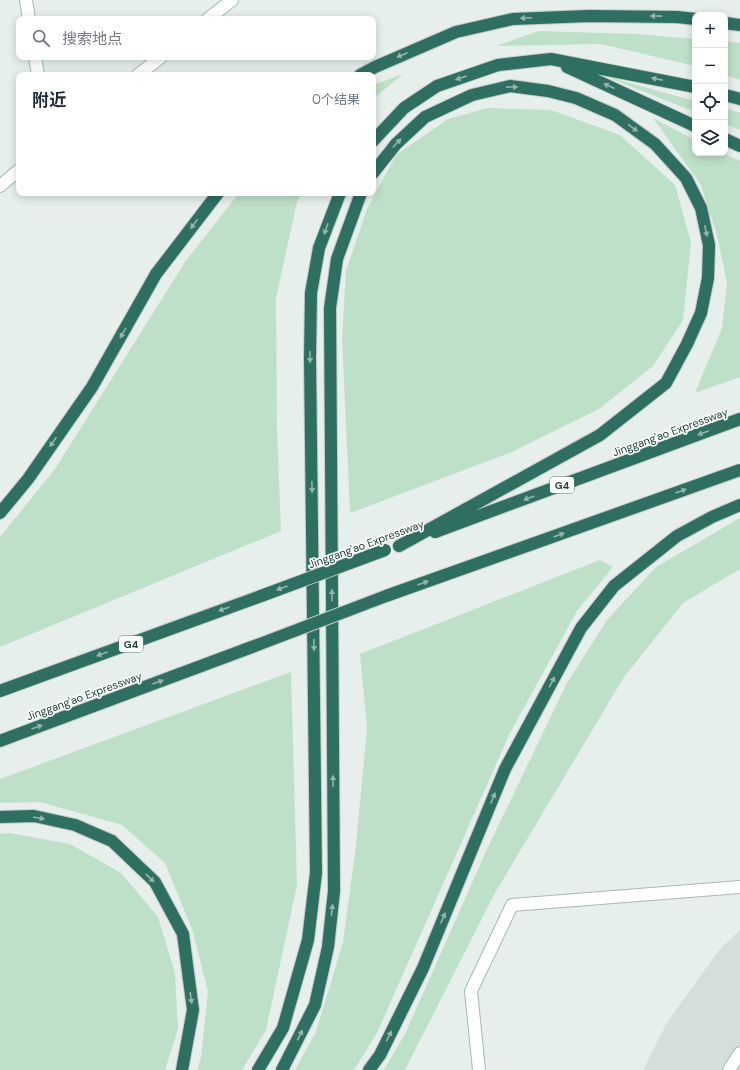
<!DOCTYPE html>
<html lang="zh">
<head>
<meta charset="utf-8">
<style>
  body { margin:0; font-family:"DM Sans","Noto Sans SC",sans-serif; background:#f6f6f7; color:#1f2937 }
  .controls { position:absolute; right:12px; top:12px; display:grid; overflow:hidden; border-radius:8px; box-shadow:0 2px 10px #0003 }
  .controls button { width:36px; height:36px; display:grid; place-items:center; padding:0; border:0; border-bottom:1px solid #e0e1e3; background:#fff; color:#1f2937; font:20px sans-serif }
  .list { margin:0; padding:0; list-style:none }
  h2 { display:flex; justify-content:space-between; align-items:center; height:52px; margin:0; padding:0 16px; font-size:17px }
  h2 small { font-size:13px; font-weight:400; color:#747a83 }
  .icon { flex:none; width:22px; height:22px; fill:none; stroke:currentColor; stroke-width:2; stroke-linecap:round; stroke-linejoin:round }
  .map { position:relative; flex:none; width:740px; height:1070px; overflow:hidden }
  .search { position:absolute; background:#fff; box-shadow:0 2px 10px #0003; left:16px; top:16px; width:360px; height:44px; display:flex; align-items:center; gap:10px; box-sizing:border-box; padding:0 14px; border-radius:8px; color:#747a83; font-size:15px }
  .panel { position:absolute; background:#fff; box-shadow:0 2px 10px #0003; left:16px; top:72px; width:360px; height:124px; border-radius:8px }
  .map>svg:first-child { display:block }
  .built { fill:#d4dfda }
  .green { fill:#bfe0c8 }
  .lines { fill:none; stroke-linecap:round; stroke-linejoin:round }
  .street-casing { stroke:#a8b8b2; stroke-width:14 }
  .secondary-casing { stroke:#a4bbb3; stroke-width:14 }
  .highway-casing { stroke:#c2cac8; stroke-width:14 }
  .street { stroke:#fff; stroke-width:12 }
  .secondary { stroke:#fff; stroke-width:12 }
  .highway { stroke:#2f6f62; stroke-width:12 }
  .highway-bridge-casing { stroke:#c2cac8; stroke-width:14; stroke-linecap:butt }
  .highway-bridge { stroke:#2f6f62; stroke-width:12 }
  .oneway { fill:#93b5ae }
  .labels { text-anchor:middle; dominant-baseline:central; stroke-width:3.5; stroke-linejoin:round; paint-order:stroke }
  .shield { fill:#f7fbf9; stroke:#637a73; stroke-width:1 }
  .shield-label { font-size:10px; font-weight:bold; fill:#24423a }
  .street-label { font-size:11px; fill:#24423a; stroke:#f7fbf9 }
</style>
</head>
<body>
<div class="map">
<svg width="740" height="1070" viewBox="0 0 740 1070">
  <rect width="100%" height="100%" fill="#e6efeb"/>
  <path class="built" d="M740,930V1070H643L668,1021L719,950Z"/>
  <path class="green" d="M539,31L637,34L695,39V66L601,44L496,46Z
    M725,41L740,43V80L725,75Z
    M403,74L373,99V85Z
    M604,76L695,101V112Z
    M487,108L551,110L620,135L675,185L691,242L683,320L653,366L599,409L512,452L350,513L342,338L346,271L367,209L396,155L448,119Z
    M725,108L740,113V130L725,124Z
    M653,118L695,140V153H723L740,161V377L695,393L722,328L727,283L718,239L701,185Z
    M239,193H302L297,202L276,298L277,429L281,531L0,647V537L55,469L185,262Z
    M740,518V569L683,603L624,677L495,893L405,1070H384L406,1032L487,849L567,683L607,620L656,567Z
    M600,560L613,567L577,611L509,735L377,1033L354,1070H295L316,1032L343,942L356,845L367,728L360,654Z
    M291,672L297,885L266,1030L242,1070H197L201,1057L208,992L193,932L165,863L122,825L40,802L0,803V779Z
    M10,833L70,844L121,873L158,917L175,973L178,1029L165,1070H0V834Z"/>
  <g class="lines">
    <defs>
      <path id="street" d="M26,0L29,19
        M35,57L38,75
        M479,1070L471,991L512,905L740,887
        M729,1070L740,1053"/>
      <path id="secondary" d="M208,19L232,0
        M138,75L161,57
        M0,186L19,170"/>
      <path id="highway" d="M725,23L740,25
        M567,67L695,126
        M360,75L375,67L456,32L513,19L589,16L677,17L695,19
        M725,95L740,99
        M725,139L740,146
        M373,141L404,108L437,86L498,65L551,59L695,87
        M373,173L396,144L425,117L472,95L510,86L548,91L576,98L615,115L655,144L686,178L701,208L709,245L708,278L701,313L687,344L666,383L600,435L399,546
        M0,513L28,479L92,387L156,274L218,193
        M435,532L740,419
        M386,596L740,470
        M0,691L261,596
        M0,741L260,644
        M0,817L34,816L75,825L112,841L155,882L183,934L193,1010L182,1070
        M258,1070L283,1028L308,940L316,873L310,358L311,293L319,248L340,193
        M282,1070L315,1005L328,947L334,891L330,308L337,259L361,193
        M369,1070L380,1055L423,968L505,769L581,628L614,586L677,536L712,517L740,505"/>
    </defs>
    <use href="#street" class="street-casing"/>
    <use href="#secondary" class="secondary-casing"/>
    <use href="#highway" class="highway-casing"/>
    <use href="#street" class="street"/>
    <use href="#secondary" class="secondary"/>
    <use href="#highway" class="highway"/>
    <defs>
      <path id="highway-bridge" d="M261,596L385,550
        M260,644L386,596"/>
    </defs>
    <use href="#highway-bridge" class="highway-bridge-casing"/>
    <use href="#highway-bridge" class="highway-bridge"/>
  </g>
  <defs><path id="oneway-solid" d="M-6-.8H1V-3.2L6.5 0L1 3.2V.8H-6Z"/></defs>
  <g class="oneway">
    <use href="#oneway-solid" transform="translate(656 16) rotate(-179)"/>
    <use href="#oneway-solid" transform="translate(526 18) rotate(177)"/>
    <use href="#oneway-solid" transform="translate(402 55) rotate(157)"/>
    <use href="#oneway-solid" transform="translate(461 78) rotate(161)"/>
    <use href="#oneway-solid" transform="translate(657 79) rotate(-169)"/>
    <use href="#oneway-solid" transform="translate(609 86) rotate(-155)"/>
    <use href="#oneway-solid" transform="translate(512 87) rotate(-1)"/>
    <use href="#oneway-solid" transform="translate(633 128) rotate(36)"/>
    <use href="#oneway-solid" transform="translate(397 143) rotate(-46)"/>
    <use href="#oneway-solid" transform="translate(194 224) rotate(127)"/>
    <use href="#oneway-solid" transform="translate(326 229) rotate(109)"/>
    <use href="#oneway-solid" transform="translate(706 231) rotate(78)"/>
    <use href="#oneway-solid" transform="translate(123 333) rotate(120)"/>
    <use href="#oneway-solid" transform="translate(310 357) rotate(90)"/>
    <use href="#oneway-solid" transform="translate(703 433) rotate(160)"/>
    <use href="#oneway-solid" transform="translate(53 442) rotate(125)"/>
    <use href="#oneway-solid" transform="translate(312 487) rotate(89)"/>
    <use href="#oneway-solid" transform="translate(681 491) rotate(-20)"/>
    <use href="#oneway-solid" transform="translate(529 498) rotate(160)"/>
    <use href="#oneway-solid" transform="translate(559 535) rotate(-20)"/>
    <use href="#oneway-solid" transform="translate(423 583) rotate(-20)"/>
    <use href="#oneway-solid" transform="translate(282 588) rotate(160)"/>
    <use href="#oneway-solid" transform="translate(332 595) rotate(-90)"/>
    <use href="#oneway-solid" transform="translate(224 609) rotate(160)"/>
    <use href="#oneway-solid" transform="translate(314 645) rotate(89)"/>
    <use href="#oneway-solid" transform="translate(102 654) rotate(160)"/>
    <use href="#oneway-solid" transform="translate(158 682) rotate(-20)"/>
    <use href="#oneway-solid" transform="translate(552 682) rotate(-62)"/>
    <use href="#oneway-solid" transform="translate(37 727) rotate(-20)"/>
    <use href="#oneway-solid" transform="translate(333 781) rotate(-90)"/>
    <use href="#oneway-solid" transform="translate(493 798) rotate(-67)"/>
    <use href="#oneway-solid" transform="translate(39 818) rotate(10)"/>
    <use href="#oneway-solid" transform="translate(150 878) rotate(44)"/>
    <use href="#oneway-solid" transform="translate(332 910) rotate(-83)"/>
    <use href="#oneway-solid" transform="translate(443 918) rotate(-67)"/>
    <use href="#oneway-solid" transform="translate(191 998) rotate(82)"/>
    <use href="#oneway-solid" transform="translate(300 1035) rotate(-64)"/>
    <use href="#oneway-solid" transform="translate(389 1036) rotate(-64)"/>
  </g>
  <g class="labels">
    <g class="shield">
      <rect x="550" y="477" width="24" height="16" rx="3"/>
      <rect x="119" y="636" width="24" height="16" rx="3"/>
    </g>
    <g class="shield-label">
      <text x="562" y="485">G4</text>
      <text x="131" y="644">G4</text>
    </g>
    <g class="street-label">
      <text transform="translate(670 432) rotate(-20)">Jinggang'ao Expressway</text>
      <text transform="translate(366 544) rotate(-20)">Jinggang'ao Expressway</text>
      <text transform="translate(84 696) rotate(-20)">Jinggang'ao Expressway</text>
    </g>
  </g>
</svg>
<div class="controls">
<button>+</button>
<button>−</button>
<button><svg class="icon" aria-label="locate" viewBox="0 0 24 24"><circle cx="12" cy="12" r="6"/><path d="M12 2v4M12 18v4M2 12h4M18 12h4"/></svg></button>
<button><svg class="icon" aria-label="layers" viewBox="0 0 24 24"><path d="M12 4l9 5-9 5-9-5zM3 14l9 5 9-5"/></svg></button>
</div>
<div class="search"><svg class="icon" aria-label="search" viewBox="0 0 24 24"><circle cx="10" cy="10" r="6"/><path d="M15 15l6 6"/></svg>搜索地点</div>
<section class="panel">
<h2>附近<small>0个结果</small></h2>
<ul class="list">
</ul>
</section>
</div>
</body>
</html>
